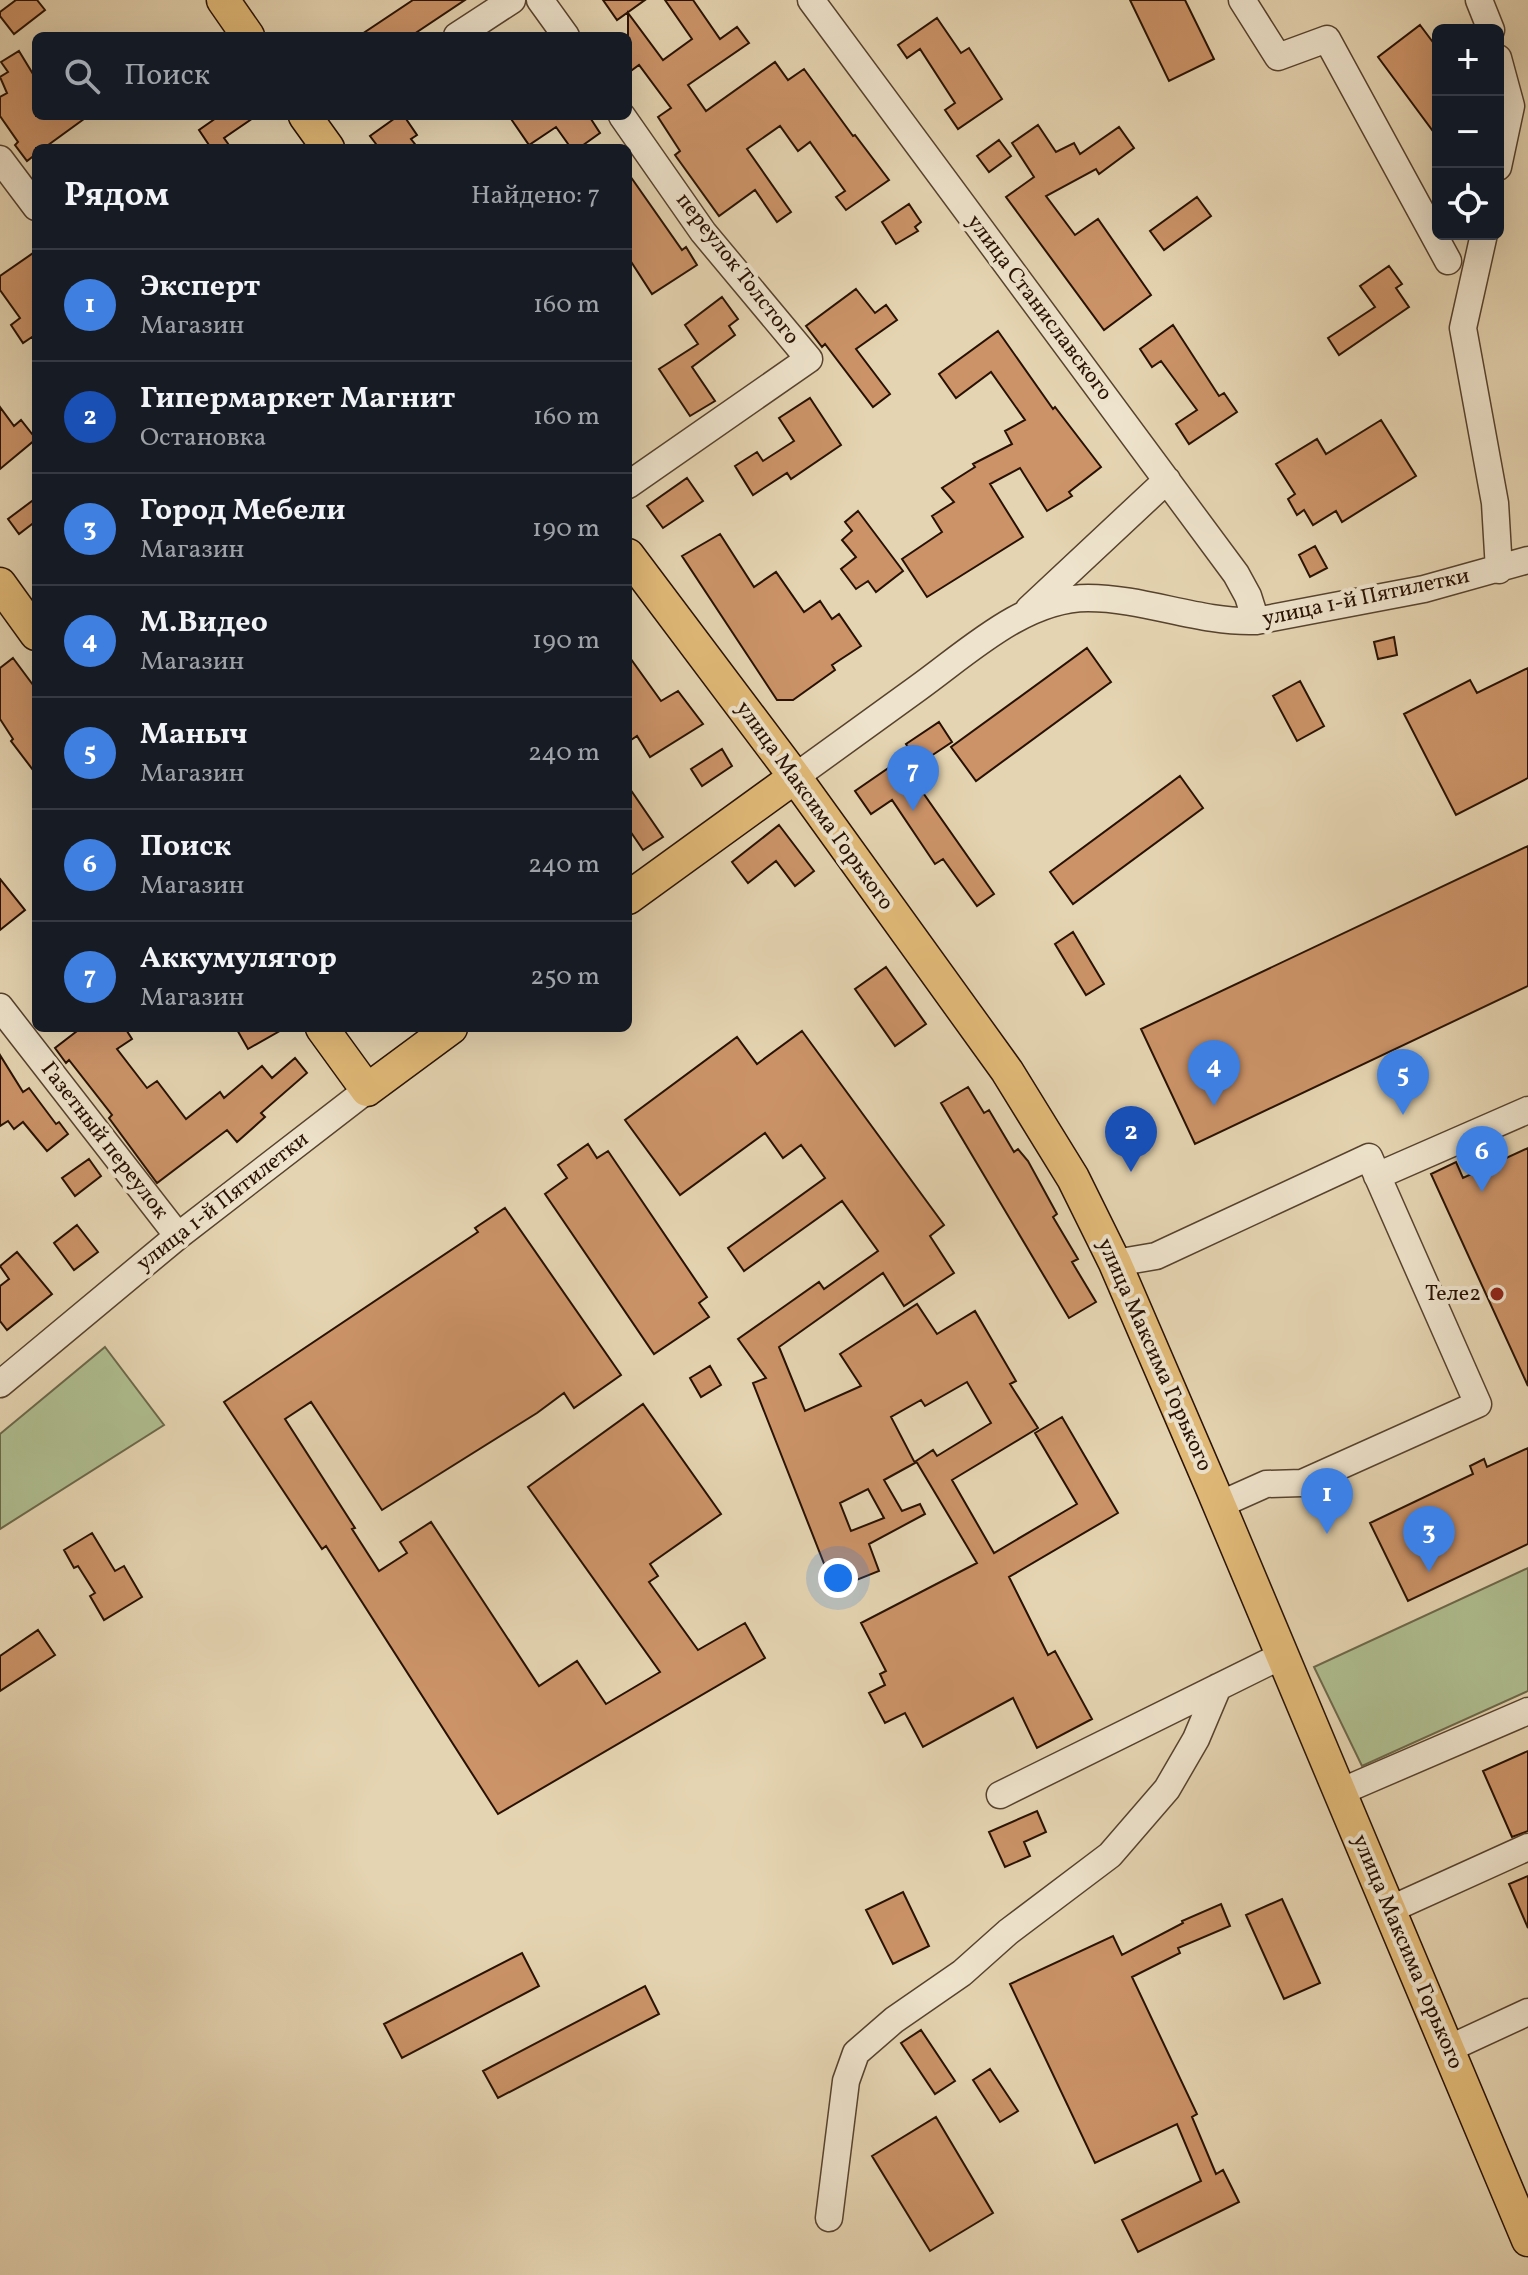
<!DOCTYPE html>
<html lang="ru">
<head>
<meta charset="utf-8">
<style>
  body { margin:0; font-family:Vollkorn,serif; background:#242831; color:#f1f3f6 }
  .controls { position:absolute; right:24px; top:24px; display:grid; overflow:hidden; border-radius:12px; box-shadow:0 8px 32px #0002 }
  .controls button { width:72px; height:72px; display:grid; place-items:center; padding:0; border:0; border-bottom:2px solid #363941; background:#171b24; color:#f1f3f6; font:40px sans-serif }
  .you { position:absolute; left:838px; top:1578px; width:28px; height:28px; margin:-20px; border:6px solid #fff; border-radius:50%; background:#1a73e8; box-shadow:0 0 0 12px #1a73e833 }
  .badge { display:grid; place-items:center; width:52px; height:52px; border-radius:50%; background:#c59692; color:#fff; font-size:26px; font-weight:700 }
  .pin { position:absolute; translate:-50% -66px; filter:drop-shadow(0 2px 4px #0008) }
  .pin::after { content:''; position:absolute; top:42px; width:28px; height:24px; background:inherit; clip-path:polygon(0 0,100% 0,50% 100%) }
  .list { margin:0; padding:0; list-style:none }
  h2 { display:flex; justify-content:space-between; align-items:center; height:104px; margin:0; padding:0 32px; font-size:34px }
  h2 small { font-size:26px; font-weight:400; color:#9ea1a6 }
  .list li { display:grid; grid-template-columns:52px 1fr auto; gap:24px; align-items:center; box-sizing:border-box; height:112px; padding:0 32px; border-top:2px solid #363941 }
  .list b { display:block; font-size:30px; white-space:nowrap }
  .list p { margin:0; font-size:26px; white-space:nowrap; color:#9ea1a6 }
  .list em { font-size:26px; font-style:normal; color:#9ea1a6 }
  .icon { flex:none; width:44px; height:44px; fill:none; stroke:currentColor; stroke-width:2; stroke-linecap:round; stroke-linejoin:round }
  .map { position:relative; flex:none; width:1528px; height:2275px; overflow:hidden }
  .search { position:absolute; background:#171b24; box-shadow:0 8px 32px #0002; left:32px; top:32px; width:600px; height:88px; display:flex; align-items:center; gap:20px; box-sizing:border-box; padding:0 28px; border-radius:12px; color:#9ea1a6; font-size:30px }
  .panel { position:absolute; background:#171b24; box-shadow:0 8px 32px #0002; left:32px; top:144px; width:600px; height:888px; border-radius:12px }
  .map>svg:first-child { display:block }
  .green { fill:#afbe90; stroke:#6c6849; stroke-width:2 }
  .building { fill:#cc9368; stroke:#281102; stroke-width:2; fill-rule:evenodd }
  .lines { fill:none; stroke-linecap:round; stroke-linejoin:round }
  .minor-casing { stroke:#57422e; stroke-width:29 }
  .major-casing { stroke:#281102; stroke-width:35 }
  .minor { stroke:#eee3cc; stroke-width:26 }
  .major { stroke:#e2ba78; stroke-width:32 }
  .poi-dot { fill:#8f2418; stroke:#eee3cc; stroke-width:3 }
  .labels { text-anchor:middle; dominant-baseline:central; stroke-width:8; stroke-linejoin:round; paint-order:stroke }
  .street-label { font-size:22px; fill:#281102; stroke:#eee3cc }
  .poi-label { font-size:22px; fill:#281102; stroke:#eee3cc; text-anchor:end }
</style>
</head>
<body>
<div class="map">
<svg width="1528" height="2275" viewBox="0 0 1528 2275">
  <rect width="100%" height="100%" fill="#e5d4b1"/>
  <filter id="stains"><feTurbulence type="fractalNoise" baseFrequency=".0025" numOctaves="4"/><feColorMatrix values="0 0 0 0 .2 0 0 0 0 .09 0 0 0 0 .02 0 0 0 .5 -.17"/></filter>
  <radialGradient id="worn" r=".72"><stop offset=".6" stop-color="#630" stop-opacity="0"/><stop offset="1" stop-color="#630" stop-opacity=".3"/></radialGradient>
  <path class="green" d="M105,1347L164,1425L0,1529V1434Z
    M1528,1568V1691L1362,1766L1314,1667Z"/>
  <path class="building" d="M16,0H37L45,10L14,34L0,16V12Z
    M413,0H465L411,36H359Z
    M603,0H645L617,20Z
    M665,0H693L720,39L737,27L749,43L688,85L706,111L775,62L788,80L804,69L853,136L855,135L889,180L846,210L836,197L845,191L810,142L798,151L780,126L747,149L791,212L777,222L755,190L719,216L675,155L680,151L658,117L671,108L639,65L628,73V13L663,60L692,39Z
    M1130,0H1185L1214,59L1169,81Z
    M937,18L961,53L969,48L1002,99L958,129L945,110L955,103L920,49L907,58L898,45Z
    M1420,25L1438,49V138L1378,57Z
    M19,51L36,79V116H88L44,148H36V154L27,161L15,145L18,142L0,116V97L7,93L0,77L8,72L1,62Z
    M219,116H256L224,138L231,148H211L199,130Z
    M398,116H404L417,135L411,139L418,148H379L370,136Z
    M509,116H589L600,133L579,148H571L556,127L529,145Z
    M1038,125L1056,152L1074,143L1080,154L1119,127L1134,148L1099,174L1096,169L1046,196L1075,235L1098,219L1151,295L1104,330L1006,197L1034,177L1012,143Z
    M999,140L1011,156L989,172L977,156Z
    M628,173L682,250L686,247L697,265L652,294L628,257Z
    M1197,197L1211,216L1164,250L1150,231Z
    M909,204L921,222L915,227L918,231L896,244L882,222Z
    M36,251V342L32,337L23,343L11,325L20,318L0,290V276Z
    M1389,266L1402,284L1396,288L1409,307L1339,355L1328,338L1375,307L1360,286Z
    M856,289L875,313L886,305L897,320L856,349L890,394L873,407L825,344L822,347L806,326Z
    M722,297L738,319L729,326L735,335L692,367L715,401L690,416L659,369L698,344L685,325Z
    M1173,325L1219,396L1224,393L1237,412L1189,444L1176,424L1197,410L1161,361L1152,367L1140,349Z
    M998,331L1053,409L1055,407L1101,467L1069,492L1072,496L1047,511L1020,468L990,484L1023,537L927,597L902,559L942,532L932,516L954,502L942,488L975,467L973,464L1012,444L1005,431L1025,420L991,372L956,398L939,374Z
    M810,398L841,445L791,479L787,473L753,495L735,466L757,452L763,461L794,441L779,418Z
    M0,407L14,426L21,420L36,439L0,469Z
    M1381,420L1416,476L1342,522L1336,511L1313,525L1304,510L1297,515L1288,499L1295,494L1276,464L1317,439L1326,454Z
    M687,478L703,501L663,528L647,506Z
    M36,498V521L19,534L8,519Z
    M858,511L903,571L876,592L868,581L856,589L841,569L856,557L842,540L852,531L845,522Z
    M720,534L754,587L776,572L804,612L820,601L832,619L839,614L861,646L832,665L835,670L793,700H777L682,556Z
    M1315,546L1327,568L1310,577L1299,555Z
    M1394,637L1397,655L1378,659L1374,642Z
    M1087,648L1111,682L976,781L951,747Z
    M628,655L661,701L678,691L703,724L650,757L637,736L628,742Z
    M13,658L36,689V774L11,741L13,739L0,719V668Z
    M1528,668V778L1456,815L1404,714L1470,680L1477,693Z
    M1300,681L1324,726L1297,741L1273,696Z
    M939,722L952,742L919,764L906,744Z
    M722,749L732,766L702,786L691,769Z
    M900,760L994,894L977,906L943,859L935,864L892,800L871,814L855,791Z
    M1180,776L1203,808L1073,904L1050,872Z
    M628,786L663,837L643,850L628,828Z
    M779,825L814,871L795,886L776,861L748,883L732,862Z
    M1528,846V986L1195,1144L1141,1029Z
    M0,879L25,910L0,930Z
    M1073,932L1104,984L1086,995L1055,944Z
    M886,967L926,1024L895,1046L855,989Z
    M81,1028H125L132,1039L117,1049L147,1088L157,1081L186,1119L220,1092L224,1098L262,1066L272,1078L295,1058L307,1073L261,1113L265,1117L237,1142L227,1130L157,1183L109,1118L112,1115L69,1060L66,1063L55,1048Z
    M236,1028H285L248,1049Z
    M802,1031L944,1225L930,1236L954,1273L904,1306L883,1273L779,1347L805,1411L861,1386L840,1354L917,1304L937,1334L975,1311L1016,1381L1010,1384L1038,1428L952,1480L994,1553L1077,1504L1035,1433L1062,1417L1118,1513L1009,1577L1048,1655L1055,1651L1092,1719L1037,1748L1013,1698L923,1747L905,1713L885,1723L869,1693L885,1685L880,1674L886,1671L861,1623L977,1563L916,1461L933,1450L937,1456L991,1423L967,1382L925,1406L921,1400L891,1417L915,1463L884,1480L902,1511L920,1504L925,1514L869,1544L879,1571L834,1589L753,1383L766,1378L738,1339L819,1282L824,1289L878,1251L842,1201L744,1271L728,1248L825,1178L801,1145L783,1158L765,1133L680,1195L625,1120L737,1037L757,1064ZM868,1489L884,1518L851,1531L840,1503Z
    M0,1055L23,1092L29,1088L56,1124L59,1122L68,1134L47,1151L23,1122L14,1129L8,1121L0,1126Z
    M968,1087L984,1113L989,1110L1014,1152L1018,1149L1028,1161L1057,1214L1053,1217L1078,1259L1072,1262L1096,1302L1069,1318L941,1103Z
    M588,1144L597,1158L608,1151L707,1297L699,1303L709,1317L654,1354L545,1194L567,1178L558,1165Z
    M1528,1148V1386L1431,1174L1456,1162L1463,1178Z
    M89,1159L101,1176L75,1196L62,1178Z
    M505,1208L621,1375L574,1408L564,1393L537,1413L382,1510L311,1402L285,1419L355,1528L352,1529L379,1571L407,1553L400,1542L431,1522L539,1686L577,1661L606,1704L660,1672L528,1487L643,1404L721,1514L650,1564L658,1576L649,1582L698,1650L745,1623L765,1658L498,1814L326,1546L322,1549L224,1402L478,1232L475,1228Z
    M77,1225L98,1252L74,1270L54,1243Z
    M17,1252L52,1294L7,1330L0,1321V1286L9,1279L0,1266Z
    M710,1366L721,1385L701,1397L690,1378Z
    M1528,1448V1544L1408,1601L1370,1523L1473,1474L1470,1466L1484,1459L1487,1467Z
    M92,1533L115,1571L124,1566L142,1597L104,1620L90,1596L95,1593L78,1566L74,1568L64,1550Z
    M38,1630L55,1655L0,1691V1656Z
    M1528,1751V1831L1512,1837L1483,1771Z
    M1037,1811L1046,1832L1024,1842L1030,1856L1005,1867L989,1832Z
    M1528,1876V1928L1509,1884Z
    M903,1892L929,1946L893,1964L866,1910Z
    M1282,1899L1320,1983L1284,1999L1246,1915Z
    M1221,1904L1230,1926L1178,1948L1180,1953L1132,1977L1197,2114L1192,2117L1216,2174L1223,2170L1239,2202L1138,2252L1122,2220L1201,2181L1177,2124L1095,2163L1010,1984L1113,1936L1122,1955L1183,1923L1182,1921Z
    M522,1953L539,1986L402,2058L384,2024Z
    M645,1986L659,2014L498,2098L483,2071Z
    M921,2030L955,2081L935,2094L901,2043Z
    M990,2069L1018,2111L1000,2122L973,2080Z
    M936,2117L993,2213L930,2251L872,2156Z"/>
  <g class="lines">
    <defs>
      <path id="minor" d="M540,0L566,36
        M811,0L1236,574L1248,596L1256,621
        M1242,0L1278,57L1327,39L1448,261
        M1479,0L1491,30
        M457,36L512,0
        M1498,58L1511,106L1498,167
        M622,116L703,232L809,359L628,485
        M0,159L36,207
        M1484,234L1463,328L1495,503L1499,570
        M1029,609L1167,480
        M795,777C836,747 877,718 918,688C967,653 1024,598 1088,598C1145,598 1199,623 1256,621L1424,589L1528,560
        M0,1007L178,1236
        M1377,1176L1528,1110
        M1115,1263L1156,1256L1369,1157L1478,1404L1302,1483L1266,1484L1219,1505
        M0,1384L178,1236L367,1090
        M1340,1792L1528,1711
        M1000,1795L1283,1655
        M1389,1910L1528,1847
        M1448,2049L1528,2012
        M829,2218L846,2081L856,2053L894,2020L962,1973L1008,1932L1110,1855L1167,1789L1196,1739L1218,1687"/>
      <path id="major" d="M223,0L248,36
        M305,116L328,148
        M628,555L795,777L1007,1071L1073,1178L1115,1263L1212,1488L1528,2240
        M0,584L36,634
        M628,898L795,777
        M322,1028L367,1090L451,1028"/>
    </defs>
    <use href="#minor" class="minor-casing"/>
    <use href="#major" class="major-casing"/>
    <use href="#minor" class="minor"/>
    <use href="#major" class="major"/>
  </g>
  <circle class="poi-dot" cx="1497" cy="1294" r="8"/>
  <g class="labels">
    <g class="street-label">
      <text transform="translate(737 269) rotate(52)">переулок Толстого</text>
      <text transform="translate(1039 308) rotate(53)">улица Станиславского</text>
      <text transform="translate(1366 598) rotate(-12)">улица 1-й Пятилетки</text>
      <text transform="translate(814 806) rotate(54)">улица Максима Горького</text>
      <text transform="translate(104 1141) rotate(52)">Газетный переулок</text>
      <text transform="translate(223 1202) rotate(-38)">улица 1-й Пятилетки</text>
      <text transform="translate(1154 1355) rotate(66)">улица Максима Горького</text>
      <text transform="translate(1407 1952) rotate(67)">улица Максима Горького</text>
    </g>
    <g class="poi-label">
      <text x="1481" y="1294">Теле2</text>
    </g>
  </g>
  <rect width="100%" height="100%" filter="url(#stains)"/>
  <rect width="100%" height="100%" fill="url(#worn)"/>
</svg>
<div class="controls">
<button>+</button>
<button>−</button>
<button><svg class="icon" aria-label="locate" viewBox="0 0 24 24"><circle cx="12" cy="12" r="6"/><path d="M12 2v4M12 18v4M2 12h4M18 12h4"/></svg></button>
</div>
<div class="you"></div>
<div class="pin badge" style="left:1327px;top:1534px;background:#3f7fe0">1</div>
<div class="pin badge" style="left:1131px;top:1172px;background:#1a4fb4">2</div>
<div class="pin badge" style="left:1429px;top:1572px;background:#3f7fe0">3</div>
<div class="pin badge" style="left:1214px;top:1106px;background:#3f7fe0">4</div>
<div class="pin badge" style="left:1403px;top:1115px;background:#3f7fe0">5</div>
<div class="pin badge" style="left:1482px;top:1192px;background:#3f7fe0">6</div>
<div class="pin badge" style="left:913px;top:811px;background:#3f7fe0">7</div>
<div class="search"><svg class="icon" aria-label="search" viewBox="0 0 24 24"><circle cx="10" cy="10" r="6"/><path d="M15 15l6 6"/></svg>Поиск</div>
<section class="panel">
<h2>Рядом<small>Найдено: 7</small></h2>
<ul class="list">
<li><span class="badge" style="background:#3f7fe0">1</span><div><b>Эксперт</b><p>Магазин</p></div><em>160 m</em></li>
<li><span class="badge" style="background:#1a4fb4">2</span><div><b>Гипермаркет Магнит</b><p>Остановка</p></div><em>160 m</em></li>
<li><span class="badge" style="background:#3f7fe0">3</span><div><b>Город Мебели</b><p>Магазин</p></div><em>190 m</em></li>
<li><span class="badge" style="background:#3f7fe0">4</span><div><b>М.Видео</b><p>Магазин</p></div><em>190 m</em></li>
<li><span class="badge" style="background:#3f7fe0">5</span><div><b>Маныч</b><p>Магазин</p></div><em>240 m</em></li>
<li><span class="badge" style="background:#3f7fe0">6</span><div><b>Поиск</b><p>Магазин</p></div><em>240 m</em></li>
<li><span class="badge" style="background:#3f7fe0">7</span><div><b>Аккумулятор</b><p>Магазин</p></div><em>250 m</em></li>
</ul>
</section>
</div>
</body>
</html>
